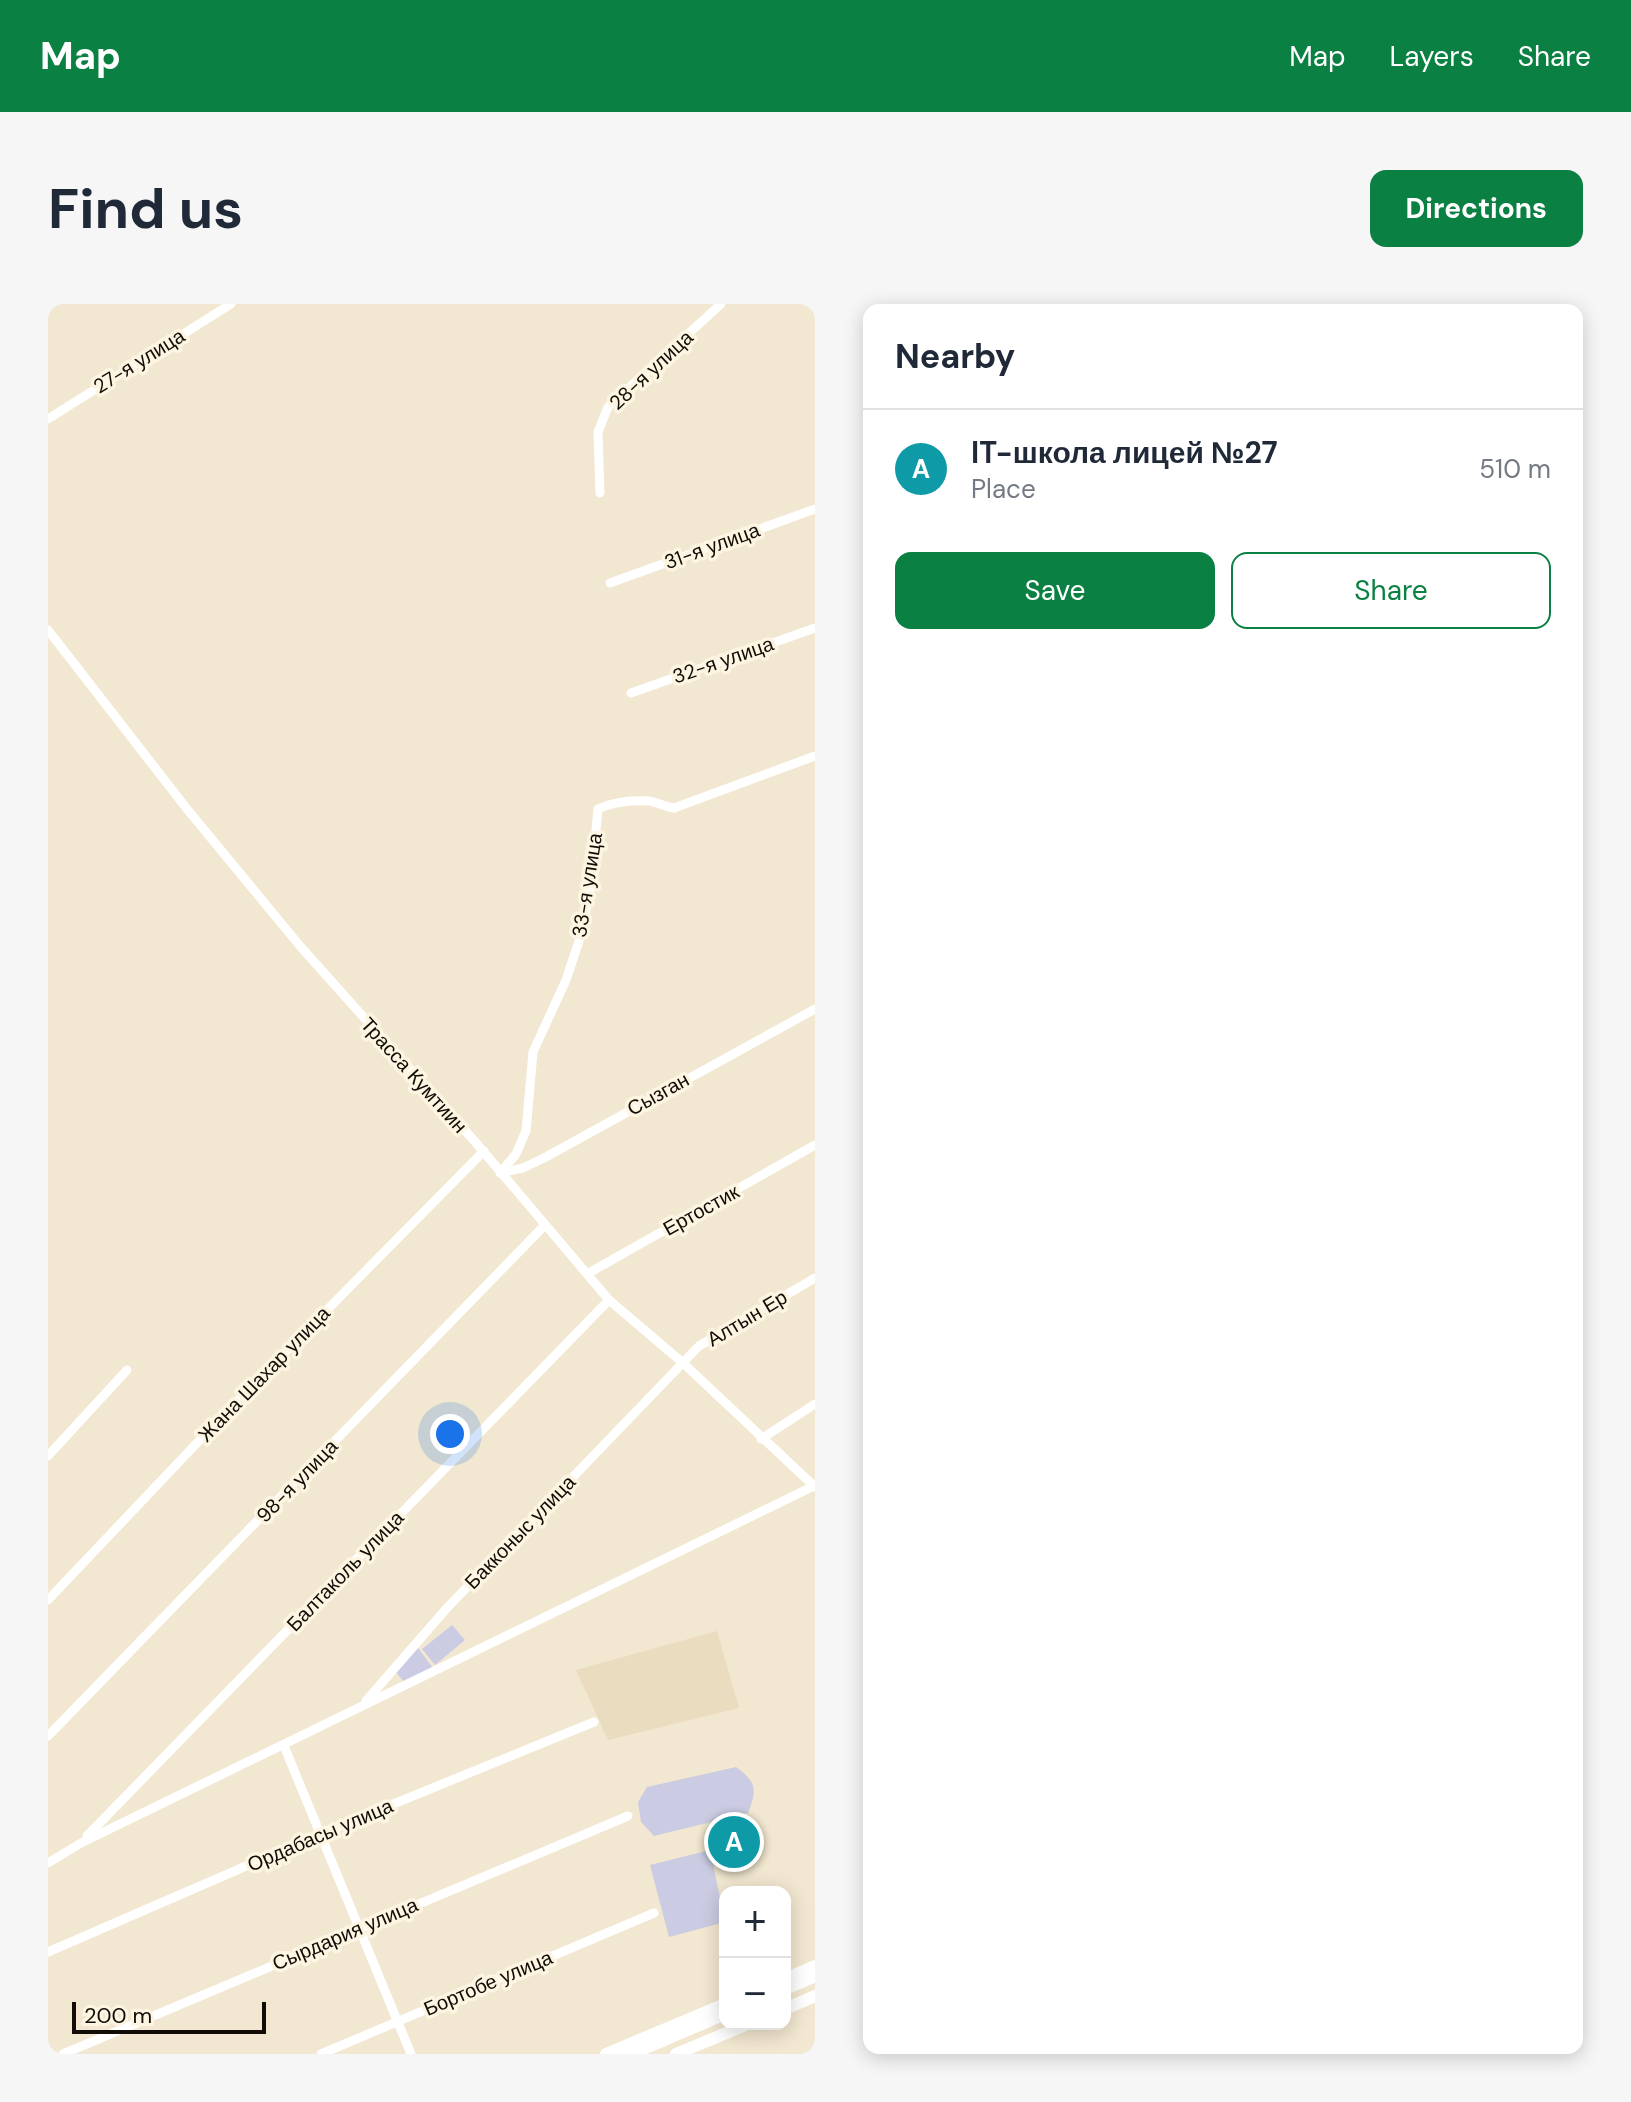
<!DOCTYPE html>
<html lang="en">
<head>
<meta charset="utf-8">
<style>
  body { margin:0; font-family:"DM Sans",sans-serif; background:#f6f6f7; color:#1f2937 }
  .controls { position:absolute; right:24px; bottom:24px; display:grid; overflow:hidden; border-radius:16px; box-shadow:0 4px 20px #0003 }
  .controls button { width:72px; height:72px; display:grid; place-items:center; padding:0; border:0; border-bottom:2px solid #e0e1e3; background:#fff; color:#1f2937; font:40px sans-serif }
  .scale { position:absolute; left:24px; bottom:20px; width:194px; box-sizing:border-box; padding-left:8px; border:4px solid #110d06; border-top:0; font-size:22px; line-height:28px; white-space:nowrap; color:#110d06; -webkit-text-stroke:6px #fdf5e2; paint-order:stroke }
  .you { position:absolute; left:402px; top:1130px; width:28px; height:28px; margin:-20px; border:6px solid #fff; border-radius:50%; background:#1a73e8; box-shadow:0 0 0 12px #1a73e833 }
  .badge { display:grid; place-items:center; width:52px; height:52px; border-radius:50%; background:#0b8043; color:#fff; font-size:26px; font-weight:700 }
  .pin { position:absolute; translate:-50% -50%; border:4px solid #fff; box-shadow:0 2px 8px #0006 }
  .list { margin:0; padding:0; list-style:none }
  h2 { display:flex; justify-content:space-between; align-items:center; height:104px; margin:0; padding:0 32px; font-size:34px }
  h2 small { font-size:26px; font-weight:400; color:#747a83 }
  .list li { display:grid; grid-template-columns:52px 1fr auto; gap:24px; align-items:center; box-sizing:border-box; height:120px; padding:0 32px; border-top:2px solid #e0e1e3 }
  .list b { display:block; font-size:30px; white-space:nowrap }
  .list p { margin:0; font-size:26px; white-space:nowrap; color:#747a83 }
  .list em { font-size:26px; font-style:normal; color:#747a83 }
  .actions { display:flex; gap:16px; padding:24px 32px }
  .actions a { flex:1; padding:18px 0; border:2px solid #0b8043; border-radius:16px; text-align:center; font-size:28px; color:#0b8043 }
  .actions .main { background:#0b8043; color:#fff }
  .map { position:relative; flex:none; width:767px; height:1750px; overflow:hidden; border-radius:16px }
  header { display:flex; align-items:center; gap:48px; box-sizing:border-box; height:112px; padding:0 40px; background:#0b8043; color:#fff }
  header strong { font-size:38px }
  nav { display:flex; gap:44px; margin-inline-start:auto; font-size:28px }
  .intro { display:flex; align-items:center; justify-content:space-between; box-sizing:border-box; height:192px; padding:0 48px }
  h1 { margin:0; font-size:56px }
  .button { padding:20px 36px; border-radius:16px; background:#0b8043; color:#fff; font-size:28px; font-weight:700 }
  main { display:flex; gap:48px; padding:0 48px }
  aside { flex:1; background:#fff; border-radius:16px; box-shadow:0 4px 20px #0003 }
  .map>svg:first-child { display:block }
  .built { fill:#eadcbe }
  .green { fill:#cbcce3 }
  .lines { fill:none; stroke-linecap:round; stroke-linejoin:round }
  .minor { stroke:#fff; stroke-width:9 }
  .major { stroke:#fff; stroke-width:12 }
  .highway { stroke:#fff; stroke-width:14 }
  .labels { text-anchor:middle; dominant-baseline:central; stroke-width:7; stroke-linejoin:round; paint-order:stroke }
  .street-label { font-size:20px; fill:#110d06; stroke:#fdf5e2 }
</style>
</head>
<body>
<header>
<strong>Map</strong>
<nav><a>Map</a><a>Layers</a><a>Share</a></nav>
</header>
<div class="intro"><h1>Find us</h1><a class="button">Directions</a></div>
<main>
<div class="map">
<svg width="767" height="1750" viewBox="0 0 767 1750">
  <rect width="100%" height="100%" fill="#f2e7d0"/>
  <path class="built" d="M669,1327L691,1404L560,1436L528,1366Z"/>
  <path class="green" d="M404,1321L417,1336L387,1361L374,1345Z
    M370,1344L385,1364L356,1378L348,1368Z
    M688,1463C709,1478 709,1486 700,1509L606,1532L593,1518L590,1498L599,1483Z
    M662,1546L677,1618L621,1633L602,1561Z"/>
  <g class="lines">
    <path class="minor" d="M0,115L183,0
      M552,189L550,128L560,103L673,0
      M562,279L767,205
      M0,326L139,505L252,642L429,840L561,996L635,1059L767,1183
      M583,389L767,324
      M452,869L468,850L478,827L485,748L518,676L533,631L543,579L550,505C565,498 585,496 601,497C609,498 617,503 626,504L767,452
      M452,869L475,864L496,854L767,705
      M539,970L767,841
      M713,1135L767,1100
      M0,1152L79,1066
      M0,1296L185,1101L436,847
      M318,1397L398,1305L651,1042L767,974
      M0,1432L496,922
      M236,1442L363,1750
      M39,1532L561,996
      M0,1559L33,1539L766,1182
      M0,1648L272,1530L546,1418
      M15,1750L580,1512
      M273,1750L606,1609"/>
    <path class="major" d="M737,1675L767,1662
      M737,1705L767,1692
      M558,1750L677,1700
      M628,1750L700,1720"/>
    <path class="highway" d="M737,1684L767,1671
      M581,1750L677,1709"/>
  </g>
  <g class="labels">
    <g class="street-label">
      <text transform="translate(91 57) rotate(-32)">27-я улица</text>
      <text transform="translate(603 66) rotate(-43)">28-я улица</text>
      <text transform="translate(664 242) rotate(-20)">31-я улица</text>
      <text transform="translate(675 356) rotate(-19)">32-я улица</text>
      <text transform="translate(539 581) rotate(-81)">33-я улица</text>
      <text transform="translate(366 771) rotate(48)">Трасса Кумтиин</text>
      <text transform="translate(610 790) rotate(-29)">Сызган</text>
      <text transform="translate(653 906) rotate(-29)">Ертостик</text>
      <text transform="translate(699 1014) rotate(-31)">Алтын Ер</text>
      <text transform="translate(216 1070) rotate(-46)">Жана Шахар улица</text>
      <text transform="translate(249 1177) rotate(-46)">98-я улица</text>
      <text transform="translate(472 1228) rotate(-46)">Бакконыс улица</text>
      <text transform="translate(297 1267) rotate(-46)">Балтаколь улица</text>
      <text transform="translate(272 1531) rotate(-23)">Ордабасы улица</text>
      <text transform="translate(297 1630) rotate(-23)">Сырдария улица</text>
      <text transform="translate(440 1679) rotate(-23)">Бортобе улица</text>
    </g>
  </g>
</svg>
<div class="controls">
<button>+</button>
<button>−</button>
</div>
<div class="scale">200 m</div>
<div class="you"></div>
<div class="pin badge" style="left:686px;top:1538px;background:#0f9aa8">A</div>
</div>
<aside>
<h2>Nearby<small></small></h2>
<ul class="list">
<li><span class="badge" style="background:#0f9aa8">A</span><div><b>IT-школа лицей №27</b><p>Place</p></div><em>510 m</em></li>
</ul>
<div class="actions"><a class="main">Save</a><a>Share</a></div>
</aside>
</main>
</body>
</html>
